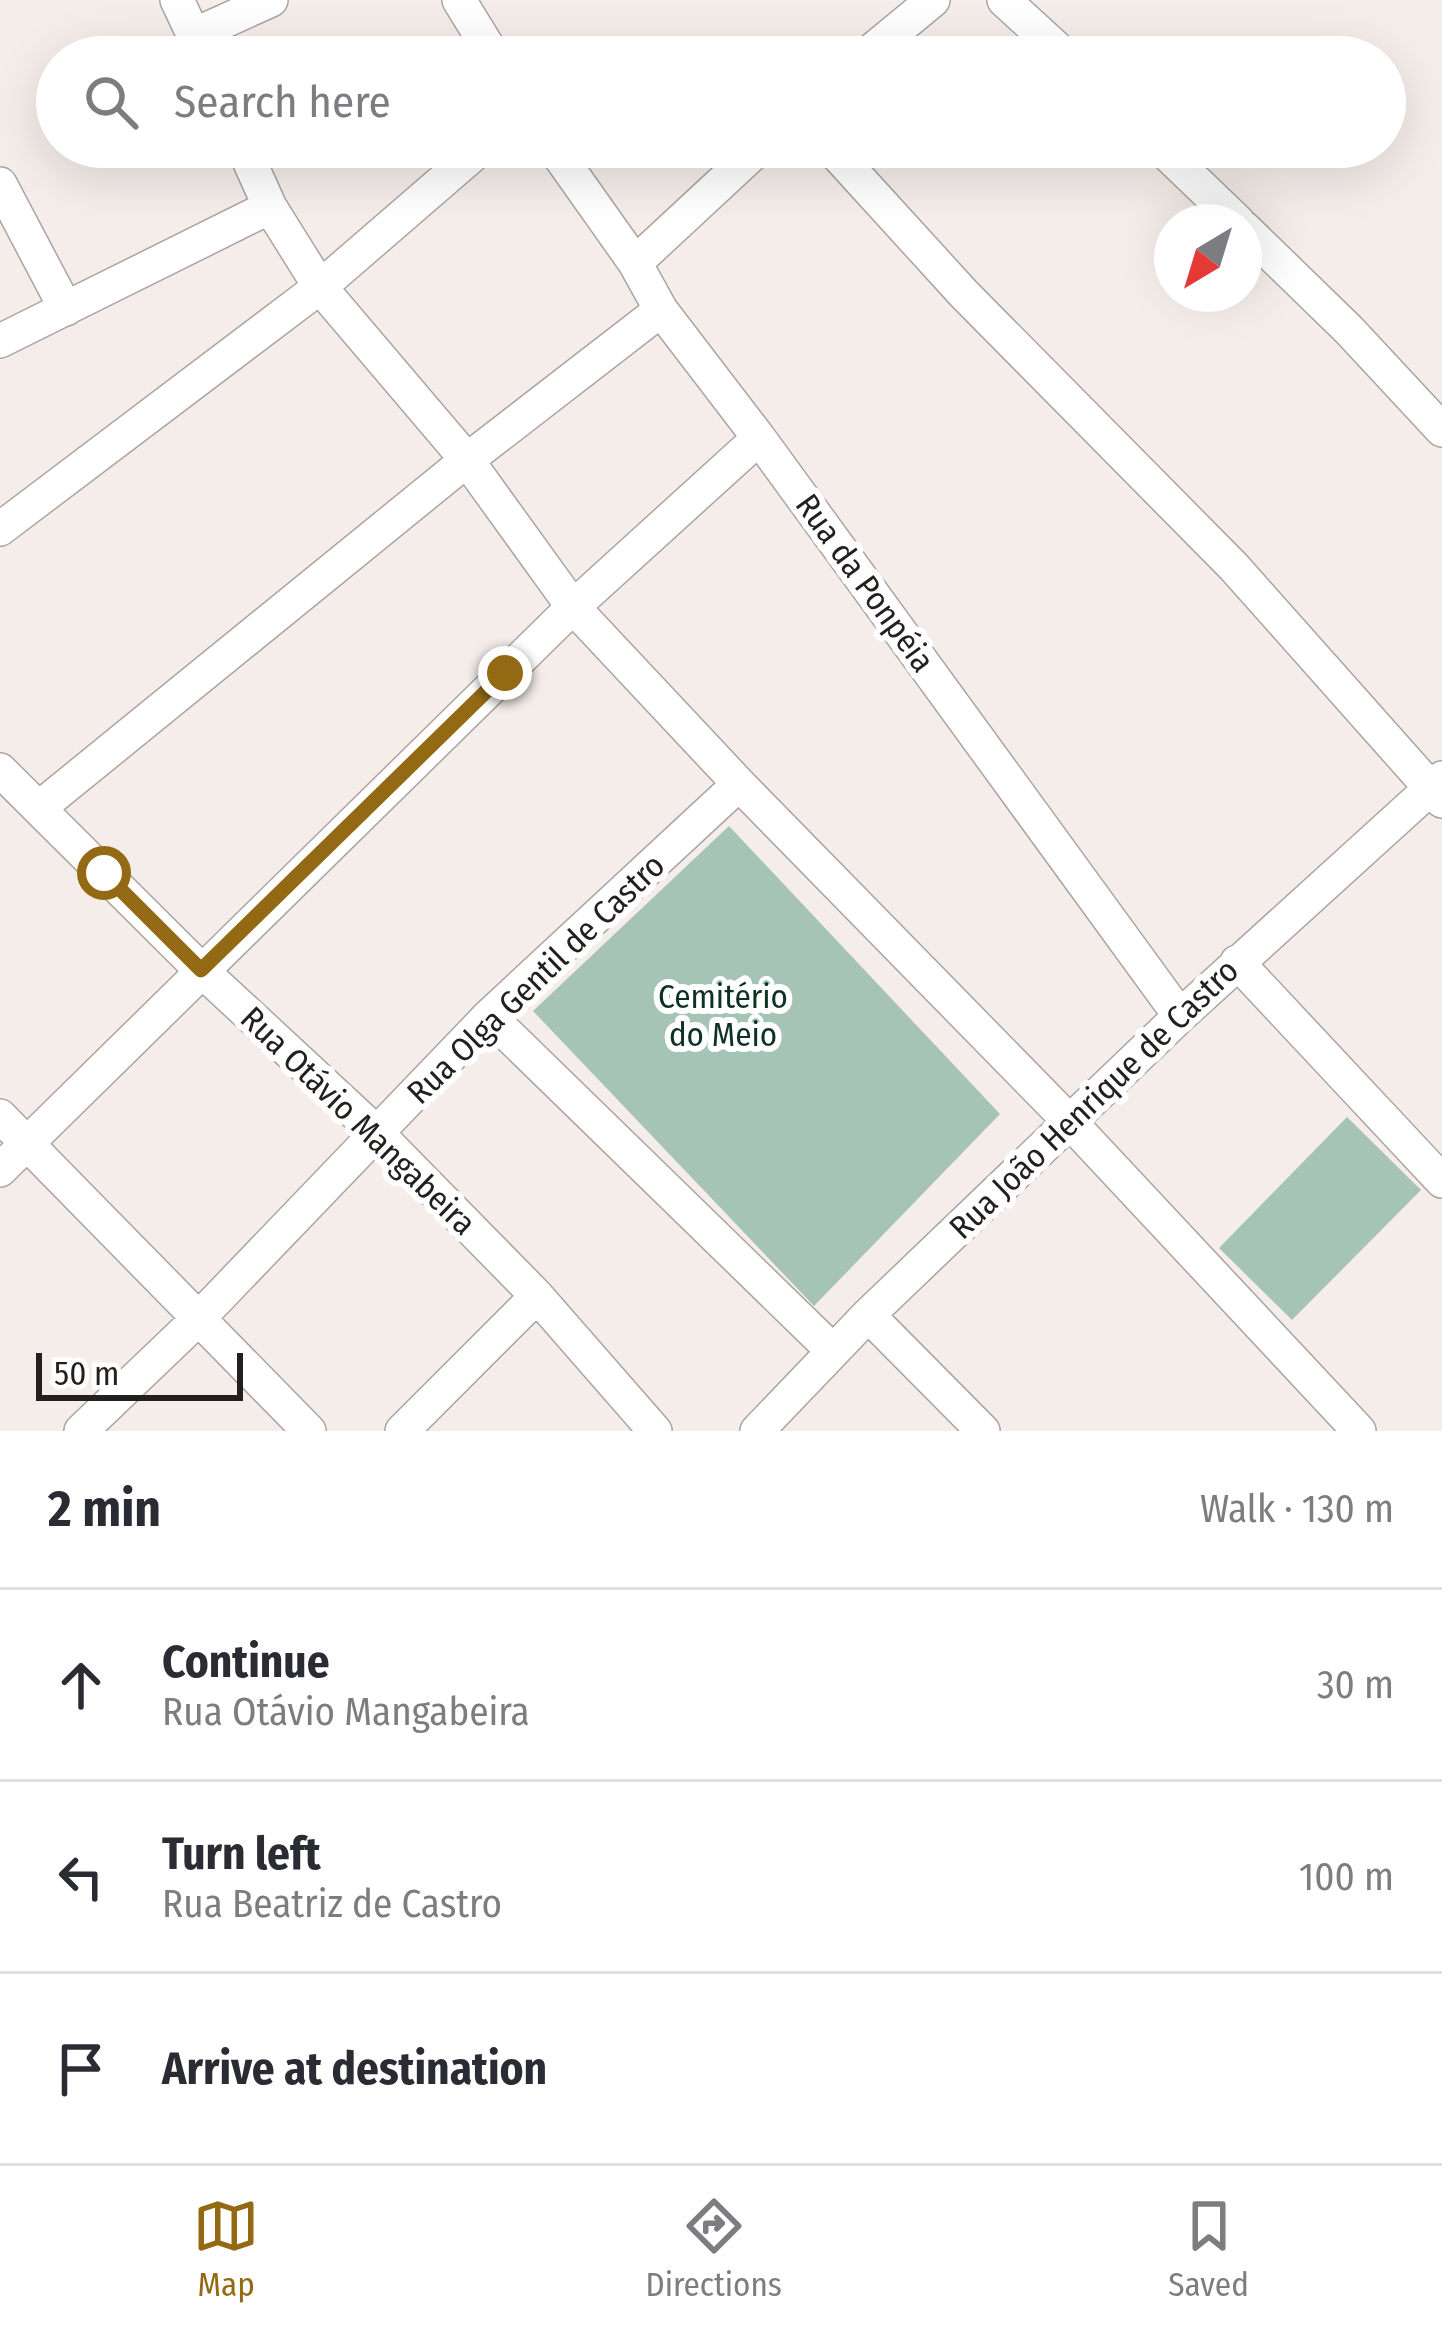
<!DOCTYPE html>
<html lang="en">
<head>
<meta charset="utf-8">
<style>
  body { margin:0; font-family:"Fira Sans Condensed",sans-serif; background:#f7f7f7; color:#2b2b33 }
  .compass { position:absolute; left:1154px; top:204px; width:108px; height:108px; border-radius:50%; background:#fff; box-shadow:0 12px 48px #0002; rotate:218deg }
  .scale { position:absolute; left:36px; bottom:30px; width:207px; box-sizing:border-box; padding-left:12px; border:6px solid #221f1e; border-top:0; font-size:33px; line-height:42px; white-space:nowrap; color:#221f1e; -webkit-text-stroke:9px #fff; paint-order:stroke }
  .stop { position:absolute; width:36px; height:36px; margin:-27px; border:9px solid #936a13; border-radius:50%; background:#fff }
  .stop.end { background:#936a13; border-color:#fff; box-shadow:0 3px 12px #0008 }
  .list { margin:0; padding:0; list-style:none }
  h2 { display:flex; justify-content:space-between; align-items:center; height:156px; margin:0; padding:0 48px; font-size:51px }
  h2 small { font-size:39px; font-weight:400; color:#7c7c81 }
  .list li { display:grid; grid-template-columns:78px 1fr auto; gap:36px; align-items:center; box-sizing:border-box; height:192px; padding:0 48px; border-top:3px solid #e1e1e2 }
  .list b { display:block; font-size:45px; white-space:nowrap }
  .list p { margin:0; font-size:39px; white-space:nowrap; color:#7c7c81 }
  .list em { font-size:39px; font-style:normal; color:#7c7c81 }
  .icon { flex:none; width:66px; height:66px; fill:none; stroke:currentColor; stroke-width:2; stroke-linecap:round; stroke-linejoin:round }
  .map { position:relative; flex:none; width:1442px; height:1431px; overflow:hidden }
  .search { position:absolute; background:#fff; box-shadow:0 12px 48px #0002; left:36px; right:36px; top:36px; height:132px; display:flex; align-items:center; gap:30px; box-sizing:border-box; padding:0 42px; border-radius:66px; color:#7c7c81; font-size:45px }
  .sheet { height:732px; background:#fff }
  nav { display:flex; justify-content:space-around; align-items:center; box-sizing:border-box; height:168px; border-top:3px solid #e1e1e2; background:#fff; font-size:33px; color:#7c7c81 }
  nav a { display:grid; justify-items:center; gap:6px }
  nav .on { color:#936a13 }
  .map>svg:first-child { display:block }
  .green { fill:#a6c4b5 }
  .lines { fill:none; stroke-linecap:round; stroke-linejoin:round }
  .minor-casing { stroke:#aca4a1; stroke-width:36 }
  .minor { stroke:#fff; stroke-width:33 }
  .route { stroke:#936a13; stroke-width:15 }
  .labels { text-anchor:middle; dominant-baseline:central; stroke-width:12; stroke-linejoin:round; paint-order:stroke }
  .street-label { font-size:33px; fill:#221f1e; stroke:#fff }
  .park-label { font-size:33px; fill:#0e3123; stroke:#fff }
</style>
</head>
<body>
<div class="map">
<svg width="1442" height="1431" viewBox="0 0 1442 1431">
  <rect width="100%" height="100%" fill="#f5edea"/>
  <path class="green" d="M729,826L1000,1114L814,1306L533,1011Z
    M1347,1117L1421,1190L1292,1320L1219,1248Z"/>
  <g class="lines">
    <defs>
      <path id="minor" d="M177,0L204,57
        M459,0L494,57
        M1004,0L1066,57
        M194,35L271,0
        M864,57L933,0
        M243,147L270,207L320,287L467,460L573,607L739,784L1071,1123L1359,1431
        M553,147L635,263L661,310L759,438L1180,1016
        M830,147L964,294L1234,567L1442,801
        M1160,147L1238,222
        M0,184L66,309
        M1244,228L1349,330L1442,430
        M635,263L760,147
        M0,341L270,207
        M0,529L320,287L482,147
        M0,770L201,970L378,1134L537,1296L655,1431
        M39,808L467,460L661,310
        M1237,962L1442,1181
        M489,1016L833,1351
        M0,1116L309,1431
        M0,1170L573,607L759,438
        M868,1315L983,1431
        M81,1431L198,1319L489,1016L739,784
        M402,1431L537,1296
        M757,1431L868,1315L1180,1016L1442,778"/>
    </defs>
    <use href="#minor" class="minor-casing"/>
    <use href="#minor" class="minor"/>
  </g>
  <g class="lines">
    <path class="route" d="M104,873L201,970L505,673"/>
  </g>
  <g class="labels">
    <g class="street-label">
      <text transform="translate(865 583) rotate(54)">Rua da Ponpéia</text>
      <text transform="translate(536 979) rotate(-44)">Rua Olga Gentil de Castro</text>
      <text transform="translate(1094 1099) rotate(-44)">Rua João Henrique de Castro</text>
      <text transform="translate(358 1121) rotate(44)">Rua Otávio Mangabeira</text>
    </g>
    <g class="park-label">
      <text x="723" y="997">Cemitério<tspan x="723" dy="38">do Meio</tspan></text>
    </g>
  </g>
</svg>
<svg class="compass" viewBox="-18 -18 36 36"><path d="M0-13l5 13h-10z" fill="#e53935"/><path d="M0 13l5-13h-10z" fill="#7c7c81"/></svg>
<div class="scale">50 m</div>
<div class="stop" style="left:104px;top:873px"></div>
<div class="stop end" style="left:505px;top:673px"></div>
<div class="search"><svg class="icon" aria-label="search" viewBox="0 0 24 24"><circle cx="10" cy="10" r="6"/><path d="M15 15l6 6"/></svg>Search here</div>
</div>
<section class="sheet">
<h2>2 min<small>Walk · 130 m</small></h2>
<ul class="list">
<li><svg class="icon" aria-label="ahead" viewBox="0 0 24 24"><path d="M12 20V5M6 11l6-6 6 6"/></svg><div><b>Continue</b><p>Rua Otávio Mangabeira</p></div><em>30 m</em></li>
<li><svg class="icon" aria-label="left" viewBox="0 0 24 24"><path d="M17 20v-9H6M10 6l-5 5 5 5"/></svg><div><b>Turn left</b><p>Rua Beatriz de Castro</p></div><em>100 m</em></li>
<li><svg class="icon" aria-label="arrive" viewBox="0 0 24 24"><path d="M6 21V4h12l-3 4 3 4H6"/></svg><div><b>Arrive at destination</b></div></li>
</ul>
</section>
<nav>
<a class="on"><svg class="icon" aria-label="map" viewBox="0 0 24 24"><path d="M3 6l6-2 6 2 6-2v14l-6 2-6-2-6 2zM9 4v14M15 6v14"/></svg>Map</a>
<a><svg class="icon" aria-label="directions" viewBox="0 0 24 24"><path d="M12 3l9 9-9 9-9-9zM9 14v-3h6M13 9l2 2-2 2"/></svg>Directions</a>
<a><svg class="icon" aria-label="saved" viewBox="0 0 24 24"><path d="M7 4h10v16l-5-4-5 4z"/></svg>Saved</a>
</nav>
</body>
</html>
